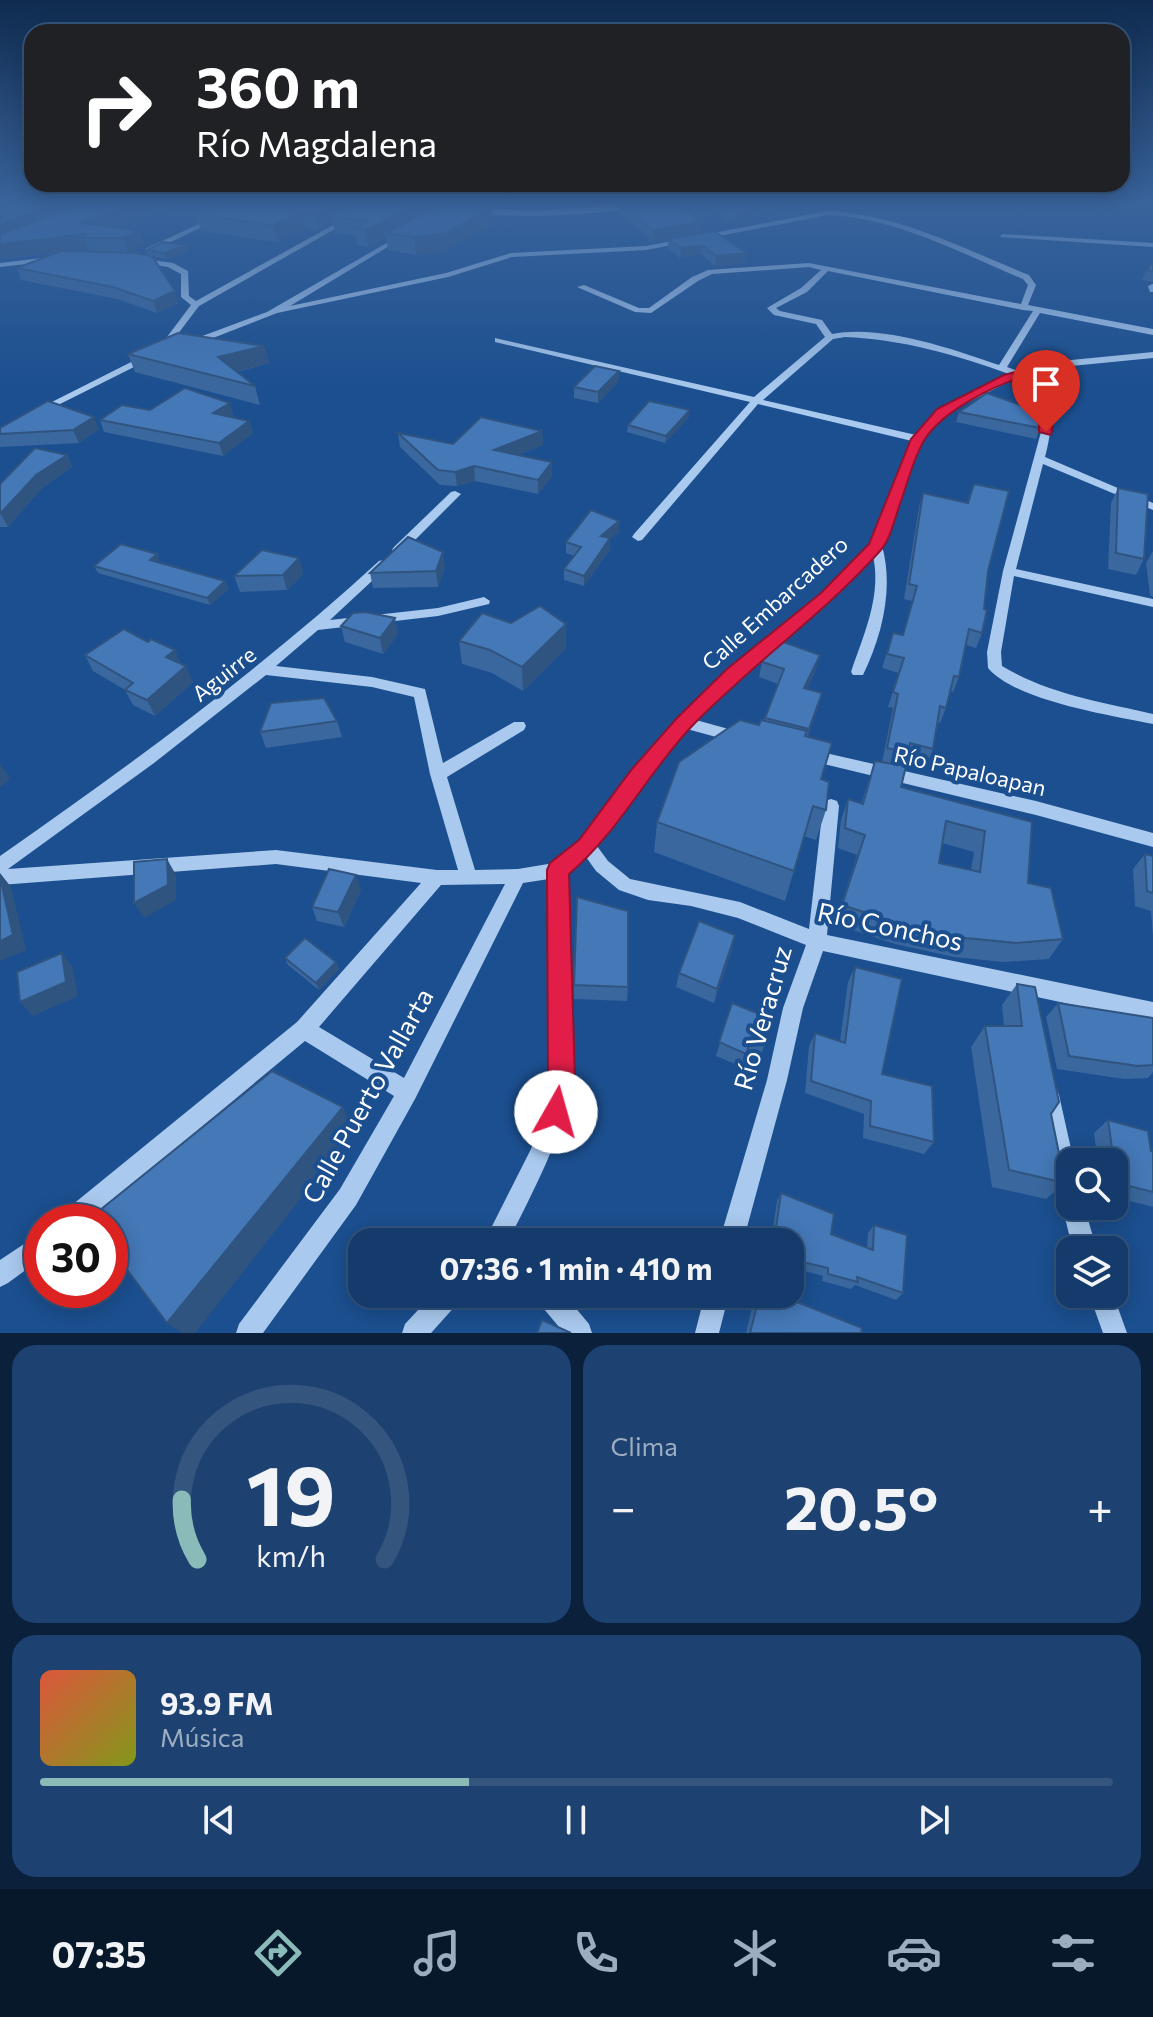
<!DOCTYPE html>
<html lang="es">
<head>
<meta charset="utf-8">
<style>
  :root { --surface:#143b6b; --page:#1d4271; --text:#f1f3f6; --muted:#9dadc1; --line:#33557e; --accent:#8bbbb9 }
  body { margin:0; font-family:Commissioner,sans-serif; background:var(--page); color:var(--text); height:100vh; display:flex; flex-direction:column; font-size:30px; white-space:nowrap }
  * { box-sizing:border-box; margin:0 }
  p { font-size:26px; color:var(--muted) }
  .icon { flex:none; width:44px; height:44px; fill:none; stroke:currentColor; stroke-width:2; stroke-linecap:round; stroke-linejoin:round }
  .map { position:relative; height:1333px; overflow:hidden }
  .drawer { display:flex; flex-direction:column; gap:12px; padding:12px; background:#0b203b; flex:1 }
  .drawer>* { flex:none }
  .guide { position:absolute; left:24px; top:24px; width:1106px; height:168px; border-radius:24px; box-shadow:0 4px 20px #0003,0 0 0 2px var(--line); background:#202124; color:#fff; overflow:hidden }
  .buttons { position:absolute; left:1056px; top:1148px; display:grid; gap:16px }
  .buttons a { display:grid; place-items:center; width:72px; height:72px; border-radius:16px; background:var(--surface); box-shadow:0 4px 20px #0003,0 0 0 2px var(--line); font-size:40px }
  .speed { position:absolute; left:24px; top:1204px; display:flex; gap:16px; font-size:40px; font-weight:700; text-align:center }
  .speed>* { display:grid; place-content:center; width:104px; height:104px; border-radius:50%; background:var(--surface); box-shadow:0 4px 20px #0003,0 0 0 2px var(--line); line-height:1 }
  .speed .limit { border:12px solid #d22; background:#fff; color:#111 }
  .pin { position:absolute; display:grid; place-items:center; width:68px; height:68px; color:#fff; margin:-82px -34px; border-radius:50% 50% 50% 0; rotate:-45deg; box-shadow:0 0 8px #0007 }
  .pin .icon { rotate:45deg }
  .me { position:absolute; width:88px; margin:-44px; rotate:7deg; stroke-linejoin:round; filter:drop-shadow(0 0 6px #0008) }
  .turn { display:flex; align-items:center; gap:28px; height:168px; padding:0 40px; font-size:36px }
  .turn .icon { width:104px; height:104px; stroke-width:2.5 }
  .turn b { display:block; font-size:56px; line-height:68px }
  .big { font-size:60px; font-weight:700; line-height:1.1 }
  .drawer .card { flex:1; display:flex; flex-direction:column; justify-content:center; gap:12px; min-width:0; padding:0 28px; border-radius:24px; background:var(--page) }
  .drawer .dial { align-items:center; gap:0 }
  .dial svg { height:208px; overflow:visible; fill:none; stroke:var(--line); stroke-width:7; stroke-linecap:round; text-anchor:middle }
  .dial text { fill:var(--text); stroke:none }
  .song { display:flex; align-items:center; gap:24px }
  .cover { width:96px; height:96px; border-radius:12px; background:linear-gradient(135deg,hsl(10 70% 55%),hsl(70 70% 35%)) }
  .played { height:8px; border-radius:4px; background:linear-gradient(90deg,var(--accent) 40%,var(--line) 40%) }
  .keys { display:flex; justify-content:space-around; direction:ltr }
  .heat { display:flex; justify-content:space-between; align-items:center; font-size:44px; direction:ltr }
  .drawer .tiles { flex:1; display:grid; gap:12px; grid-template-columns:1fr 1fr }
  .card:last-child { grid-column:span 2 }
  .trip { position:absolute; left:348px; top:1228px; width:456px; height:80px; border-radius:24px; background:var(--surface); box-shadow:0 4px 20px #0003,0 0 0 2px var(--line); font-weight:700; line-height:80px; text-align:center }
  .tab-bar { display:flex; height:128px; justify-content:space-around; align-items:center; background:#08182b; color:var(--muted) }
  .tab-bar .icon { width:56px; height:56px }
  .tab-bar .on { color:var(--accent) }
  .tab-bar b { font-size:36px; color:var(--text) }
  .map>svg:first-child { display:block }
</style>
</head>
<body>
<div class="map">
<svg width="1153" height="1333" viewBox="0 0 1153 1333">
  <rect width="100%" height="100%" fill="#1b4f8f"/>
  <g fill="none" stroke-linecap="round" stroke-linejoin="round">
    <g fill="#a9c9ee" fill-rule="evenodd">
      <path d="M242,204H250L152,251L145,249Z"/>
      <path d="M371,204H379L199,306L165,351L158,349L191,305L181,297V274L168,267L137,262V258L173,263L188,271L189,296L196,301Z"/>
      <path d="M628,204H647C620,215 497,221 471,210L474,208L538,211Z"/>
      <path d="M828,211C899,214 964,249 1029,275L1036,285L1028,305L1153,329V335L1040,313L1007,367L1018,371L1071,360L1153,352V358L1071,366L1036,373C1051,408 1055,419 1045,457L1153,503V510L1043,464L1016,569L1153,599V607L1014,576L1001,652L1002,666C1048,694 1101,702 1153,714V724C1110,715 1016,701 988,668L987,652L1003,571L1041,432L1040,405L1027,375L1020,376L945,414L923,440L882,546C894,588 882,636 863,675H853L851,672C863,636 882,596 873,556L832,600L738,677L696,720L743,733L746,737L743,741L738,743L687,729L646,778L597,846L608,861L630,879L740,902L809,929L823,806L825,801L831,799L837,801L839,806L827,935L1153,1002V1022L823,951L803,1008L787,1080L743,1242H719L767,1080L783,1008L806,945L738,918L691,906L648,900L619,890L596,871L586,857L567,873L572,1081C562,1139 534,1189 508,1242H484L531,1149L545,1112L552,1081L549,879L523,883L415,1099L356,1205L263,1333H236L239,1324L340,1189L394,1096L305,1041L87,1222H58L61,1214L297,1022L421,883L276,864L0,885V856C132,764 260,670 379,561L383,560L389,564L387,567L330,620L438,608L484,597L490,601L489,604L438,616L318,630L276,666L372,677L425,689L443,763L514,722H524L526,726L524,730L447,777L475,870L518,869L554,863L581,841L634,770L679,719L728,671L822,594L870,545L912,441L758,404L642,540L638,541L632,537L634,534L750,402L495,342V338L754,397L825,337L816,324L774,315L767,308L801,288L821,270L809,267L712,274L698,281L651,313L635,312L577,287L584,285L639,308H649L692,277L708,270L809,263L1021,304L1028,285L1023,279C960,253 897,218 828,215L646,250L512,257L448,277L277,313L195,345H189V341L267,312L404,233L406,236L290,306L446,273L511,253L646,246ZM828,271L1023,310L1033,311L999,365C952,349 882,324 832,334L822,320L780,311L776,308L807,292ZM845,337C901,339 957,355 1009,374L939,410L916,435L763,400L833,339ZM266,675L372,687L414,697L430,774L458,870H437L276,850L8,869L154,763ZM505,884L404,1078L319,1027L441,885Z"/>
      <path d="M1002,234L1153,243V247L1000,237Z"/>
      <path d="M59,256L63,258L62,260L0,267V263Z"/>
      <path d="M1152,284H1153V292H1150L1148,286Z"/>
      <path d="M149,353L152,354V358L42,413L34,411Z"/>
      <path d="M455,491L461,494L402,553H394L392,550L394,547L451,492Z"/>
      <path d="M808,749L1036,801L1153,833V847L1036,815L803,759L800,755L803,751Z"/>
      <path d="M1049,1085L1056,1088L1059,1095L1074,1162H1070V1206H1084L1097,1250H1073L1062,1206L1063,1202L1059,1194L1039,1095L1042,1088Z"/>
      <path d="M42,1232V1258L8,1283L0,1287V1260Z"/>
      <path d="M433,1294H461L458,1303L431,1333H402L405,1324Z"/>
      <path d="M536,1294H564L589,1324L592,1333H564L539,1303Z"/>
      <path d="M705,1294H729L719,1333H695Z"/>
      <path d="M1089,1294H1113L1127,1333H1103Z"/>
    </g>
  </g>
  <g fill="#3a679d" fill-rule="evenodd">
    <path d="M0,204H174L113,227L140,231L145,245L129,253L148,255L147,250L186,245L188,251L166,259L152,256L178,303L157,313L117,299L21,280L17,268L57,253L0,259ZM88,249L89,252H69Z"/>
    <path d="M218,204L493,224L447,250L416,255L388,250L386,237L368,247L357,245L356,236L335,233L333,222L318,230L307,228L277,242L201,231L196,214Z"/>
    <path d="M546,204H586L584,206Z"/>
    <path d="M619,204H677L700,231L653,242L619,211Z"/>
    <path d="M709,204H809L776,207L728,225Z"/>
    <path d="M714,231L745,263L715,266L701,254L680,258L668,249V239Z"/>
    <path d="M1153,262V282L1142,280L1147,270Z"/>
    <path d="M264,346L269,363L237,372L255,386L260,405L135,372L128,354Z"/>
    <path d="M619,371L618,382L598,403L574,398V387Z"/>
    <path d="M230,403L233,416L231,417L249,421L253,433L223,456L104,432L100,420L150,410Z"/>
    <path d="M959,412L1040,428L1036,439L956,422Z"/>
    <path d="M689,417L665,443L627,432L628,425Z"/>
    <path d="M0,428L99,429L79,443L0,447Z"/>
    <path d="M542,431L543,445L518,455L552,462V476L538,494L475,481L457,486L440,485L400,447L398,433L453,444Z"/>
    <path d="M67,455L72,467L42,488L8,527H0V484Z"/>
    <path d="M974,484L988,571L982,633L976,648L966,645L959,677L953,692L950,691L946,708L940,723L937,722L933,749L927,764L906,758L903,765L901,787L1032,822L1028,883L1063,939L1049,959L1003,962L954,957L895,944L835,924L857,855L838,848L841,820L848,799L861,804L875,761L882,762L893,708L888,707L899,673L882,668L893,633L903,635L912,601L904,599L919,507L923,493L967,503ZM942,843L974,852L971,870L939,863Z"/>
    <path d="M1118,488L1144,559L1136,575L1108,569L1111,503Z"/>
    <path d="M619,521V532L610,539V549L584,586L564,580V569L574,556L566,553V542Z"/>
    <path d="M1153,551V597L1150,595L1146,563Z"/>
    <path d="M299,558L303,574L287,590L240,592L234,576Z"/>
    <path d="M160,562L225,581L228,589L210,605L98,573L94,566Z"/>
    <path d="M445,567L438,587L373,588L370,573Z"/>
    <path d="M395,618L398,634L383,654L345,642L341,626Z"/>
    <path d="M511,623L566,624V648L523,691L492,673L462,664L459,641Z"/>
    <path d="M85,655L181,663L193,682L155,716L133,705L125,690L93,671Z"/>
    <path d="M762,662L816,670L807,689L822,693L808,737L821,779L826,810L816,840L804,836L785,901L654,852L657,822L764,720L778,684L759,677Z"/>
    <path d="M337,721L342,737L266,748L260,732Z"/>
    <path d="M1145,854L1153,856V937L1151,911L1135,906L1133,869Z"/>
    <path d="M361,890L344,927L317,921L312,907Z"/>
    <path d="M732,950L714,1003L676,987L679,973Z"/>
    <path d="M285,958L336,962L339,969L319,990L288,965Z"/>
    <path d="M855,967L882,1074L934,1142L924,1154L863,1138L864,1114L805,1093L809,1046L815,1033L840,1041L848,982Z"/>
    <path d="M1017,984L1051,1114L1065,1183L1046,1199L992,1187L971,1047L985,1026H1004L1002,1005Z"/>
    <path d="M574,985L628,987L627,1001L574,999Z"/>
    <path d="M732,1003L766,1041L761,1054L748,1049L742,1067L716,1056Z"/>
    <path d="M1058,1003L1153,1065V1072L1148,1078L1124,1079L1057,1069L1046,1017Z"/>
    <path d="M1108,1120L1153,1151V1207L1114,1197V1162H1098L1094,1133Z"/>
    <path d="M781,1193L831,1234L867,1248L868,1233L874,1225L903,1293L896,1300L855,1285L851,1289L822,1281L823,1276L790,1267V1242H771L777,1201Z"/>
    <path d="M757,1294H777L861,1333H746L754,1299Z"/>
  </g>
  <g fill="#305480">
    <path d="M55,204H97L0,241V224Z"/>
    <path d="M133,204H174L84,238L88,249L0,259V244L81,223Z"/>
    <path d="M333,204H365L332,216L333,222L318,230L315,214Z"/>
    <path d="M415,204H447L386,233V237L368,247L366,230Z"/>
    <path d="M768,204H809L776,207L728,225L729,219Z"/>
    <path d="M492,207L493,224L447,250L416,255L414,237Z"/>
    <path d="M303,212L307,228L277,242L273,225Z"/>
    <path d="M701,221L700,231L653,242V231Z"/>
    <path d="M140,231L145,245L128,253L123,238Z"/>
    <path d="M186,245L188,251L166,259L164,253Z"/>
    <path d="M702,245L701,254L680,258L681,248Z"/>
    <path d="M746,253L745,263L715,266L716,256Z"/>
    <path d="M175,291L178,303L157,313L153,301Z"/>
    <path d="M264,346L269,363L223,375L218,357Z"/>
    <path d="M619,371L618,382L598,403V392Z"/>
    <path d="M230,403L233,416L217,425L213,413Z"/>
    <path d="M690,410L689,417L665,443L666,436Z"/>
    <path d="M94,417L99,429L79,443L73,430Z"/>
    <path d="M249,421L253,433L223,456L219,443Z"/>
    <path d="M542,431L543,445L495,464L494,450Z"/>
    <path d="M67,455L72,467L42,488L8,527L1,514L36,475Z"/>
    <path d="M552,462V476L538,494V480Z"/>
    <path d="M474,466L475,481L457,486L455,472Z"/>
    <path d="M619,521V532L610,539V549L584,586V576L601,536Z"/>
    <path d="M443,552L445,567L438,587L436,571Z"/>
    <path d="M157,554L160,562L150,560Z"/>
    <path d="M299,558L303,574L287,590L283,575Z"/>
    <path d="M225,581L228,589L210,605L207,598Z"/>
    <path d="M395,618L398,634L383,654L380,638Z"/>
    <path d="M566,624V648L523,691L522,667Z"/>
    <path d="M175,650L182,666L166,657Z"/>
    <path d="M820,655L816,670L800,704L804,688Z"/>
    <path d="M186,666L193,682L155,716L147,700Z"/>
    <path d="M822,693L818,709L805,744L809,729Z"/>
    <path d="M0,764L10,779L0,787Z"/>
    <path d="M167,859L176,875V900L144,918L134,903Z"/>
    <path d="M0,873L11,887L26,950L0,961Z"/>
    <path d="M356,875L361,890L344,927L338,912Z"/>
    <path d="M735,935L732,950L714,1003L717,989Z"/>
    <path d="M62,953L73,968L78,996L33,1016L20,1002Z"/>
    <path d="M336,962L339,969L319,990L316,983Z"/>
    <path d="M343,1107L354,1131L195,1333H182L167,1323Z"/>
  </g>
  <g fill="#4478b7" stroke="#305480" stroke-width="2" fill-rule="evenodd">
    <path d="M1,204H55L0,224V206L3,204Z"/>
    <path d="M81,204H133L81,223L140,231L123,238H84L86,234L0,244V235L1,234Z"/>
    <path d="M218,204H333L315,214L303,212L273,225L196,214Z"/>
    <path d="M354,204H415L366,230L355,228L368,221L332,216Z"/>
    <path d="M441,204H477L492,207L446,233L414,237L386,233Z"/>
    <path d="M622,204H677L701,221L653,231Z"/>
    <path d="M715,204H768L729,219Z"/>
    <path d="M714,231L746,253L716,256L702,245L681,248L668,239Z"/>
    <path d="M163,242L186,245L164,253L147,250Z"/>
    <path d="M61,251L136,253L152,256L175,291L153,301L113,287L17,268Z"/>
    <path d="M1153,262V272L1147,270Z"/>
    <path d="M178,333L264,346L218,357L255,386L128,354Z"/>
    <path d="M595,366L619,371L598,392L574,387Z"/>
    <path d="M185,388L230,403L213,413L249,421L219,443L100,420L122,405L150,410Z"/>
    <path d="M987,393L1042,413L1040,428L959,412Z"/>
    <path d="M48,401L94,417L73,430L0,434V428Z"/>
    <path d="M649,401L690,410L666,436L628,425Z"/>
    <path d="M481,417L542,431L494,450L552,462L538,480L474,466L455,472L438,470L398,433L453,444Z"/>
    <path d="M35,448L67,455L36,475L0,514V484Z"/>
    <path d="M974,484L1009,491L988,571L984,609L987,610L982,633L969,629L959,677L954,676L946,708L940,706L933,749L910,743L908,753L887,748L898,694L893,692L904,658L887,654L893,633L903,635L917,586L909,584L923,493L968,503Z"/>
    <path d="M1118,488L1148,494L1144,559L1116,553Z"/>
    <path d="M591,510L619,521L601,536L610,538L584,576L564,569L581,547L566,542Z"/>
    <path d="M408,537L443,552L436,571L370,573Z"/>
    <path d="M121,544L157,554L150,560L225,581L207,598L94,566Z"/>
    <path d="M262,550L299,558L283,575L234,576Z"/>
    <path d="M540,606L566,624L522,667L490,650L459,641L482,613L511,623Z"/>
    <path d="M365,612L395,618L380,638L341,626L353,613Z"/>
    <path d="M124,629L148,642L151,639L175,650L166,657L186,666L147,700L125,690L133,683L85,655Z"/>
    <path d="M775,639L820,655L804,688L822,693L809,729L765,718L784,669L762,662Z"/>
    <path d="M324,698L337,721L260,732L271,703Z"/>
    <path d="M740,720L759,725L761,720L807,731L805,736L832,743L821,779L829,782L826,810L813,806L794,871L657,822L679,762Z"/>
    <path d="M875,761L906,766L901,787L1032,822L1028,883L1051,888L1063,939L1016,943L966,938L904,925L842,905L865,835L845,828L848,799L863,804ZM946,821L985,831L980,872L939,863Z"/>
    <path d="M1145,854L1153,856V893L1147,891Z"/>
    <path d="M167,859L168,885L134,903V862Z"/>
    <path d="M329,869L356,875L338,912L312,907Z"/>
    <path d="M0,877L13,935L0,941Z"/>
    <path d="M577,897L628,911V987L574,985Z"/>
    <path d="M699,921L735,935L717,989L679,973Z"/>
    <path d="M305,938L336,962L316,983L285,958Z"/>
    <path d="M62,953L66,982L20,1002L17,972Z"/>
    <path d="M855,967L902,979L882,1074L932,1086L934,1142L870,1126L871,1101L811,1081L815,1033L845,1043Z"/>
    <path d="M1017,984L1035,987L1059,1102L1051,1114L1065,1183L1009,1170L985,1026H1022Z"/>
    <path d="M732,1003L772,1019L766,1041L752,1036L746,1054L719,1042Z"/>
    <path d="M1058,1003L1153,1018V1065L1138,1066L1069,1056Z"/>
    <path d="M272,1071L343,1107L167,1323L110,1247V1222H91L89,1219Z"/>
    <path d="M1108,1120L1148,1131L1151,1151H1153V1192L1117,1183Z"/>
    <path d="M781,1193L834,1214L831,1234L873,1250L874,1225L907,1235L903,1293L857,1277L858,1282L828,1274V1268L790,1259V1242H774Z"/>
    <path d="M760,1294H777L862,1328L861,1333H750Z"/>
    <path d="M542,1320L571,1333H537Z"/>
  </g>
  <linearGradient id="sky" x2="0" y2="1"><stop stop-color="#0f2b4f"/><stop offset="0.52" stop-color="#39639b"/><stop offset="1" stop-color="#39639b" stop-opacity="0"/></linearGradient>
  <rect width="1153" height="391" fill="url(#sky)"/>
  <path fill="#e11d48" stroke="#92132f" stroke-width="2" d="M1030,368C1048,378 1056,417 1051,435L1039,432V405L1026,376C994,385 943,411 925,439C914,456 908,482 901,501C895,517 891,539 880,551C823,615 752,664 693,725C648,772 619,832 569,874L575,1081L566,1122L556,1126L547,1122L543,1112L548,1081L547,870L550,863L579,840L632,769L677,718L727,669L821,593L869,544L911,439L937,409L1004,375Z"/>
  <g text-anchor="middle" stroke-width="8" stroke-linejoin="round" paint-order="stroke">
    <g font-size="22" fill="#fff" stroke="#1b4f8f">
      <text transform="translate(775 603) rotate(-42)" y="8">Calle Embarcadero</text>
      <text transform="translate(224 674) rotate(-38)" y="8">Aguirre</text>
      <text transform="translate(970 771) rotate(13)" y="8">Río Papaloapan</text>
    </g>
    <g font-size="26" fill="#fff" stroke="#1b4f8f">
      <text transform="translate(890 927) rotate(12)" y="9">Río Conchos</text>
      <text transform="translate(763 1018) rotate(-74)" y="9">Río Veracruz</text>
      <text transform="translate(368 1096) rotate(-61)" y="9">Calle Puerto Vallarta</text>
    </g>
  </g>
</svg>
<div class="buttons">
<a><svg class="icon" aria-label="search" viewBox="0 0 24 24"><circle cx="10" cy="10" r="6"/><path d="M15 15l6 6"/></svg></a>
<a><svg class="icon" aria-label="layers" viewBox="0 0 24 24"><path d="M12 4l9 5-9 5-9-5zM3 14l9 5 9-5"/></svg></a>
</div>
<div class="speed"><div class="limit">30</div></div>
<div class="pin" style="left:1046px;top:432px;background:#d93025"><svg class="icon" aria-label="arrive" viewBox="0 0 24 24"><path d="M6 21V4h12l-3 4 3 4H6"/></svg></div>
<svg class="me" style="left:556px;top:1112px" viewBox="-20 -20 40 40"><circle r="19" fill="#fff"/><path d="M0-13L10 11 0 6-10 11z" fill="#e11d48"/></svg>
<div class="trip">07:36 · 1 min · 410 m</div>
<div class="guide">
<div class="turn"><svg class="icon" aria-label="right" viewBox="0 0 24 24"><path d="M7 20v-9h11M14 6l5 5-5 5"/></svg><div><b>360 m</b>Río Magdalena</div></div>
</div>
</div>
<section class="drawer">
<div class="tiles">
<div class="card dial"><svg viewBox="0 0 100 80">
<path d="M14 69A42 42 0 1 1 86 69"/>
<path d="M14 69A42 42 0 0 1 8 46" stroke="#8bbbb9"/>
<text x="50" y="56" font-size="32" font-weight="700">19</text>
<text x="50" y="72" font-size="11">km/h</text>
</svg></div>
<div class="card"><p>Clima</p>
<div class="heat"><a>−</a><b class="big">20.5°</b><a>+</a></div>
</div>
<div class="card">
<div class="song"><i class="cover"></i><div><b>93.9 FM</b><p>Música</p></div></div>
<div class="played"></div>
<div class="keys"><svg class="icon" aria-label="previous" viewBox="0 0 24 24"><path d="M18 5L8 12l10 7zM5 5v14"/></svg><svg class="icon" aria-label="pause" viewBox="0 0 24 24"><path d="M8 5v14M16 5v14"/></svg><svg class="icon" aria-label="next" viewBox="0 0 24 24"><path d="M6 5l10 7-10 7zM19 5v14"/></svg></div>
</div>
</div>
</section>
<nav class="tab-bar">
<b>07:35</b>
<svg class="icon on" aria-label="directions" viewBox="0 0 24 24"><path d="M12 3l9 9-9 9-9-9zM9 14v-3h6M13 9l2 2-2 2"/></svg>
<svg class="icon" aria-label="music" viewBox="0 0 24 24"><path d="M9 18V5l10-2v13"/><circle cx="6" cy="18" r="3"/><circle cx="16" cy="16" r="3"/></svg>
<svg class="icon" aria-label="phone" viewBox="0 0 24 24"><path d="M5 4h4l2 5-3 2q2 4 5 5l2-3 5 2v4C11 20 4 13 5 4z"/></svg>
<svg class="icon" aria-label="climate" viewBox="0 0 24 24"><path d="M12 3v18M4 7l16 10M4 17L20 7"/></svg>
<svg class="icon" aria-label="car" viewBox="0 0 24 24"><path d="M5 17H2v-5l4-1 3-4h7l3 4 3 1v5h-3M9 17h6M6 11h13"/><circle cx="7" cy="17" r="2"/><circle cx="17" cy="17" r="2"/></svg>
<svg class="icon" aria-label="filters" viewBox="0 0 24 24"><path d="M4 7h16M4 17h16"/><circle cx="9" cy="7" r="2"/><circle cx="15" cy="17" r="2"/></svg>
</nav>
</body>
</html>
